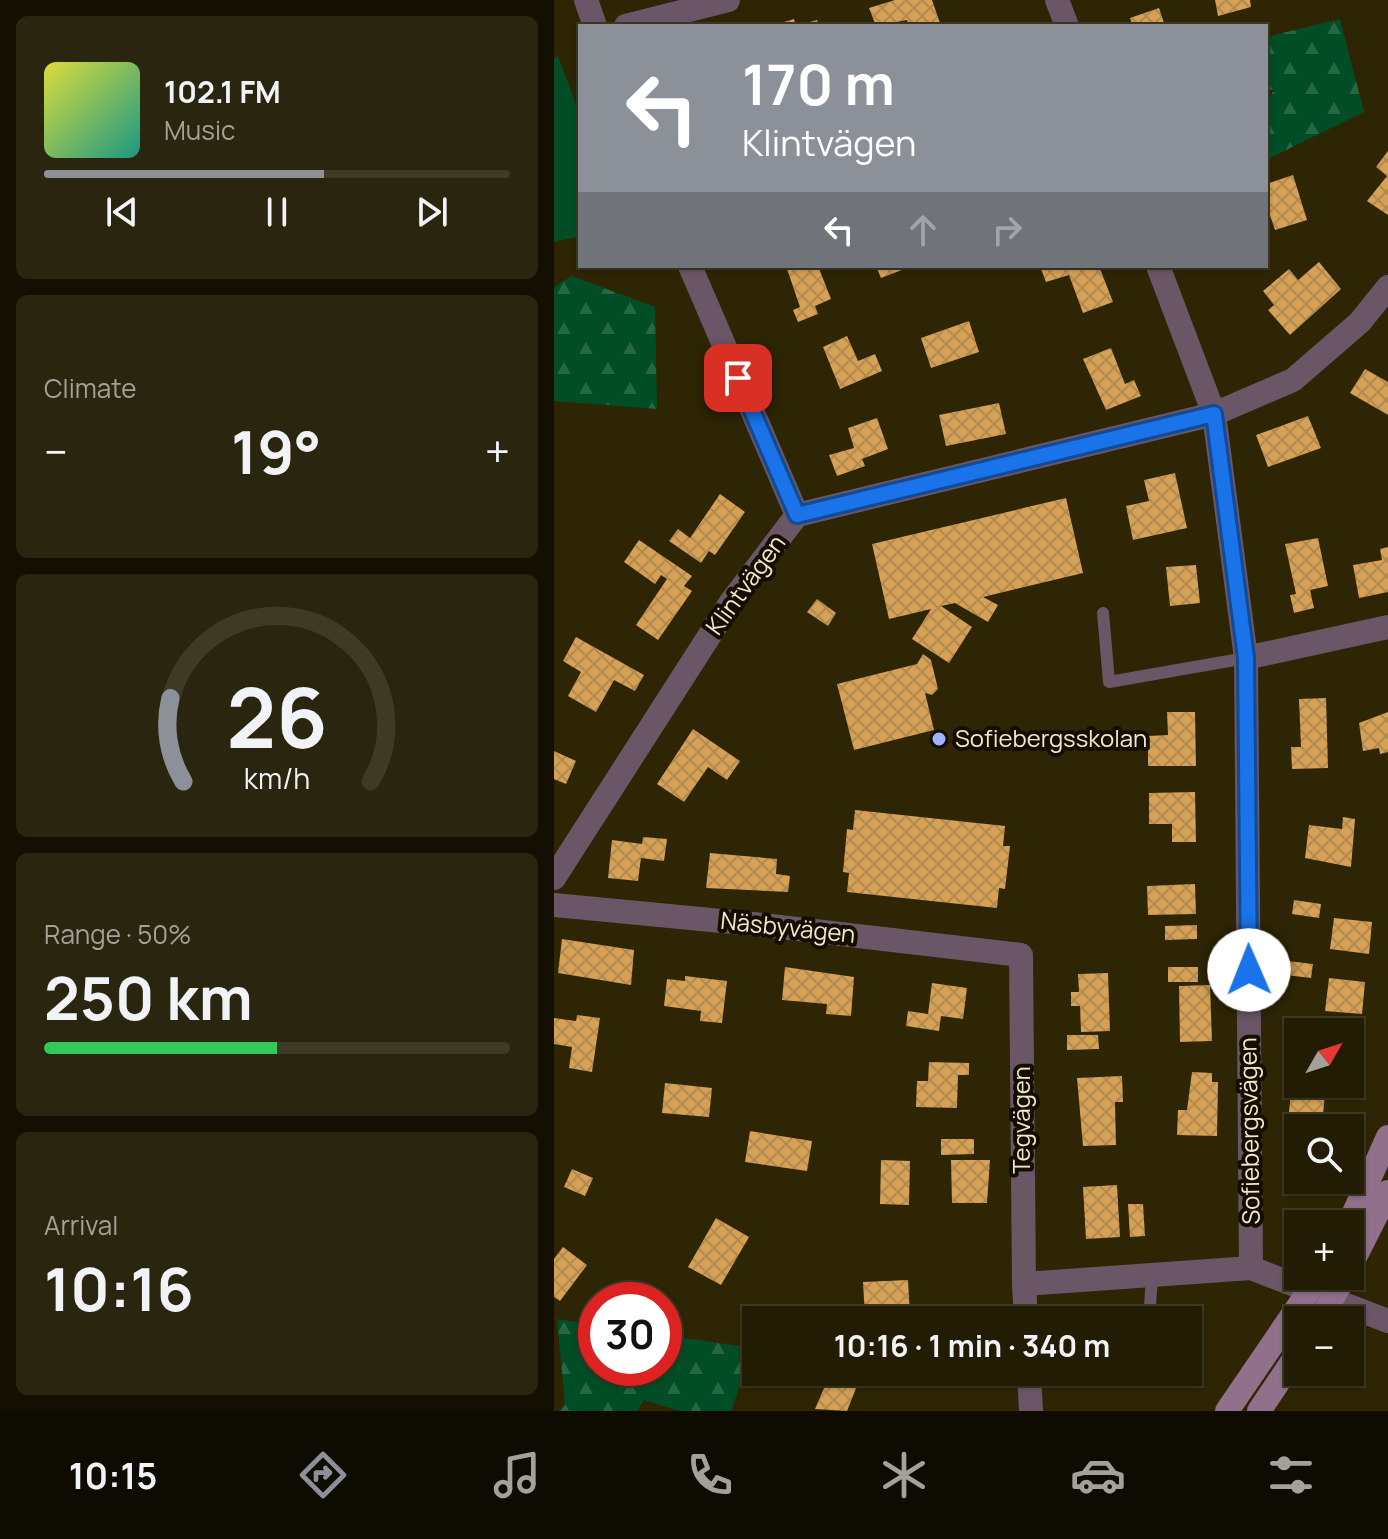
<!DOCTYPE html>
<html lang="en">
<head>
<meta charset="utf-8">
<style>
  :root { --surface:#221c04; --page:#2a250e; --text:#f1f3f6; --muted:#a2a19a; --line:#3f3a26; --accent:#8c9099 }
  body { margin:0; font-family:Manrope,sans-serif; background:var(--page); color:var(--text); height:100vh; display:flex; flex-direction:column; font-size:30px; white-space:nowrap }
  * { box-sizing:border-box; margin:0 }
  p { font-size:26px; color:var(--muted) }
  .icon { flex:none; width:44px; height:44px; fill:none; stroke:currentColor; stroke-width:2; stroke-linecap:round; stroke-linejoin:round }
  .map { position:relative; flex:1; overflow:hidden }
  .drawer { display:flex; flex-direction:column; gap:16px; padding:16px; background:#130f02; width:554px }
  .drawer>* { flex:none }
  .banner { position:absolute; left:24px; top:24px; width:690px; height:244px; border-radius:0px; box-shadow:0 2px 6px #0004,0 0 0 2px var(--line); background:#8c9099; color:#fff; overflow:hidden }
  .needle { width:52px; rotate:51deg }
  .buttons { position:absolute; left:730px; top:1018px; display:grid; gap:16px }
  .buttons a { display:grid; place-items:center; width:80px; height:80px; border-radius:0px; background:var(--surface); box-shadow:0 2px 6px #0004,0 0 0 2px var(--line); font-size:40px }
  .speed { position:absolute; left:24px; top:1282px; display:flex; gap:16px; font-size:40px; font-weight:700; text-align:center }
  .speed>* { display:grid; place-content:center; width:104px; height:104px; border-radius:50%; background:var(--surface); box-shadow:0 2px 6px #0004,0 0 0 2px var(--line); line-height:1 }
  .speed .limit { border:12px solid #d22; background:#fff; color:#111 }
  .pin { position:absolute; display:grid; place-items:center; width:68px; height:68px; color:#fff; margin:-34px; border-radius:16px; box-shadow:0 4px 12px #0006 }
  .me { position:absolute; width:88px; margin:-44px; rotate:359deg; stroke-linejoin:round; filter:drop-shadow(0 0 6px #0008) }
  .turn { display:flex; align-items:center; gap:28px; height:168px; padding:0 32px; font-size:36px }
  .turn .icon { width:104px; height:104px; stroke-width:2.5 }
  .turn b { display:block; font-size:56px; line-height:68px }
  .lanes { display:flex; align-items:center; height:76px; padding:0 32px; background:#0003; justify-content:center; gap:40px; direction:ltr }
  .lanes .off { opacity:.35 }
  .big { font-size:60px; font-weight:700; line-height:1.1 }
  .drawer .widget { flex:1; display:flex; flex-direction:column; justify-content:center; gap:12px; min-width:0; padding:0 28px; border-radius:12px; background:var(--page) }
  .drawer .dial { align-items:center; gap:0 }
  .dial svg { height:208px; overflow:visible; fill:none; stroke:var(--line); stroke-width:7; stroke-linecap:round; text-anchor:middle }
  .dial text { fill:var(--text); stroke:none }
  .song { display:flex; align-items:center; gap:24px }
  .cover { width:96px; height:96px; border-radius:12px; background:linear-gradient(135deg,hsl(60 70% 55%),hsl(170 70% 35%)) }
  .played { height:8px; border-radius:4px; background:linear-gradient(90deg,var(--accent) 60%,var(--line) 60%) }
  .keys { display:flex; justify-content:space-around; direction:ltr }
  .heat { display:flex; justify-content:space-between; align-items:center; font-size:44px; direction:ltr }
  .charge { height:12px; border-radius:6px; background:linear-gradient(90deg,#34c759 50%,var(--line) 0) }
  .trip { position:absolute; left:188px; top:1306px; width:460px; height:80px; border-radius:0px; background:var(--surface); box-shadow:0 2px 6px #0004,0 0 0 2px var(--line); font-weight:700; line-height:80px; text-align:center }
  .tabs { display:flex; height:128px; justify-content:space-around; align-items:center; background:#0e0b02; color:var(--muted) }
  .tabs .icon { width:56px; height:56px }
  .tabs .current { color:var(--accent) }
  .tabs b { font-size:36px; color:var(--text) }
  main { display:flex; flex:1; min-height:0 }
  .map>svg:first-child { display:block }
</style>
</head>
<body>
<main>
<section class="drawer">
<div class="widget">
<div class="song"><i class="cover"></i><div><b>102.1 FM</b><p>Music</p></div></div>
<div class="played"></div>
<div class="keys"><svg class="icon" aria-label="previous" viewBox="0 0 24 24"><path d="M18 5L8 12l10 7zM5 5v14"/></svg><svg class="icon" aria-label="pause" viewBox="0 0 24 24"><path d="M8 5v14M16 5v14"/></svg><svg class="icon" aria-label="next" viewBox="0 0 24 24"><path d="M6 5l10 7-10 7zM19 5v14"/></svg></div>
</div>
<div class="widget"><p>Climate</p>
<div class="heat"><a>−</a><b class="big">19°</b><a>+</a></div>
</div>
<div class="widget dial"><svg viewBox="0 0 100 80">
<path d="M14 69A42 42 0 1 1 86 69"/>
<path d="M14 69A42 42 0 0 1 9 37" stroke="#8c9099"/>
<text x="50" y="56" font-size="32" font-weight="700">26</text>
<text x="50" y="72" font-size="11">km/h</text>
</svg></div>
<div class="widget"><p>Range · 50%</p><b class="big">250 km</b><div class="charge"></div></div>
<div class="widget"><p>Arrival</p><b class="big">10:16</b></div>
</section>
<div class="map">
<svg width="834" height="1411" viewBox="0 0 834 1411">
  <defs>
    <pattern id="forest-firs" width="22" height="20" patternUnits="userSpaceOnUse" patternTransform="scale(2)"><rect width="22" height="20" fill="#004d26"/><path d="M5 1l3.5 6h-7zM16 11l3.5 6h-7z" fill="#266744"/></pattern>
    <pattern id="building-cross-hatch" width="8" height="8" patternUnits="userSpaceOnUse" patternTransform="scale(2)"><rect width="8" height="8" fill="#d6a055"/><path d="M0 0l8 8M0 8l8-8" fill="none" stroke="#b28a4f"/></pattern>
  </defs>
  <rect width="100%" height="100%" fill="#2e2505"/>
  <path fill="#004d26" d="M4,56L26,115V236L0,242V58Z"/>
  <g fill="url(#forest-firs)">
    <path d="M786,19L810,112L712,160V102L720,90H712V37Z"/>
    <path d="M18,276L101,307L103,409L0,401V287Z"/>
    <path d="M3,1319L42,1325V1368H110V1335L199,1348L177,1411H126L90,1400L83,1411H6L11,1405Z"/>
  </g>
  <g fill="url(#building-cross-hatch)">
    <path d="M341,0H378L387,26H355L353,20L322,26L315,8Z"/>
    <path d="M661,0H696L697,7L664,16Z"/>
    <path d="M605,8L611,26H579L576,18Z"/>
    <path d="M240,19L242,26H220V25Z"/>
    <path d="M263,20L265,26H245V25Z"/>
    <path d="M834,151V215L813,201L833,176L822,167Z"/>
    <path d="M739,175L753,220L721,230L712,204V184Z"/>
    <path d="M765,262L787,289L736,335L714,310L720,305L709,291L735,269L744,280Z"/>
    <path d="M232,266H264L277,299L261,306L264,314L244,322L239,310L246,307Z"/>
    <path d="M322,266H358L327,278Z"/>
    <path d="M486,266H545L559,302L529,313L515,275L492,282Z"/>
    <path d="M415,321L425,352L377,368L367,338Z"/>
    <path d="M293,336L304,361L321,354L328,371L286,389L269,347Z"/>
    <path d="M557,348L571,384L580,380L587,396L552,410L529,359Z"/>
    <path d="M811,369L834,382V415L796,393Z"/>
    <path d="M445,403L452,434L392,446L385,415Z"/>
    <path d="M754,416L767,448L714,467L702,435Z"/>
    <path d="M323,418L334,449L308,459L311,466L283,476L275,455L300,448L294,428Z"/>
    <path d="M621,473L633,528L579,540L572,506L595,501L590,480Z"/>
    <path d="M166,494L191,512L161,555L155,551L147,563L115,541L124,529L136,538Z"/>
    <path d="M512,498L529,573L429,597L444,605L434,622L401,603L387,606L418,627L395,663L358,639L377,609L335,619L318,544Z"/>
    <path d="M764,538L774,586L756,590L760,608L740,613L736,595L742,594L731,544Z"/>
    <path d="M85,540L138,576L130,586L138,591L104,640L82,625L113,579L107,575L101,584L70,562Z"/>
    <path d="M834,547V592L805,598L799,565L828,560L826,549Z"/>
    <path d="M642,565L646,603L616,606L612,567Z"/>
    <path d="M263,599L282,613L274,626L253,612Z"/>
    <path d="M22,637L90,675L81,691L60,680L42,712L14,696L27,672L9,661Z"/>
    <path d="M369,654L377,660L384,689L378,695L371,693L380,730L300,750L283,684L363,664Z"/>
    <path d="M772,698L774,768L738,769L737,747H747L745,699Z"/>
    <path d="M613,712H641L642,766H594V736L614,735Z"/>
    <path d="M834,712V752L826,754L825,748L809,751L805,723Z"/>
    <path d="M139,729L186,761L173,780L154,767L130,802L103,784Z"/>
    <path d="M0,751L22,761L12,784L0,779Z"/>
    <path d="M641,792L642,842H618V824H595V793Z"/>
    <path d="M301,810L451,826L449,846H456L451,889L445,888L443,908L293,892L295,873L289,872L293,829L299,830Z"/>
    <path d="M789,817L801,819L797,867L751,858L755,825L788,829Z"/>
    <path d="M89,837L113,839L110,861L87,858L84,881L54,878L58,840L88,844Z"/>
    <path d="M156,853L223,859L222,874L236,876L234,892L152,888Z"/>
    <path d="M641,884L642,914L594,915L593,886Z"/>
    <path d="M740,900L767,904L765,918L738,914Z"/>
    <path d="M780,918L818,922L815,954L776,949Z"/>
    <path d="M643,925V939L611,940V926Z"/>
    <path d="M8,939L80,950L77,985L4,973Z"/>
    <path d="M734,961L759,964L757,978L732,975Z"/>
    <path d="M231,967L300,977L297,1016L272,1014L273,1004L228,1000Z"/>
    <rect x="614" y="967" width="30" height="15"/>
    <path d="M554,973L556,1031L527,1032L526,1006H517V992H525L524,974Z"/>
    <path d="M131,976L173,981L168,1023L146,1021L147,1011L110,1006L113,979L131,981Z"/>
    <path d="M775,978L811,982L808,1014L771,1011Z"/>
    <path d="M378,983L413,988L409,1019L387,1016L385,1031L352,1026L354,1011L374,1014Z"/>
    <path d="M656,985L658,1041L626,1042L625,986Z"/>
    <path d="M23,1015L46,1018L38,1072L15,1068L18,1047L0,1044V1018L22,1021Z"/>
    <path d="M513,1035H544L545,1049L513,1050Z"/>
    <path d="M375,1062L415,1063V1075H404L403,1108L362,1107L363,1081H374Z"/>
    <path d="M740,1064H744V1084H772L768,1125L744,1128V1136L736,1135L738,1121H734Z"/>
    <path d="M638,1072L658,1073V1082H664L663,1136L623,1135L624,1110H633Z"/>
    <path d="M568,1076L569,1102H561L562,1145L529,1146L523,1078Z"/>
    <path d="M111,1083L158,1088L155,1117L108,1113Z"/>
    <path d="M196,1131L258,1141L253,1171L191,1162Z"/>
    <path d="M387,1139H420V1154L387,1155Z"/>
    <path d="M327,1160L356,1161L355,1205L326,1204Z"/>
    <path d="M397,1160H436L433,1203H398Z"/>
    <path d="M18,1169L39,1178L31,1196L10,1187Z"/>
    <path d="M563,1185L566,1237L532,1239L529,1187Z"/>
    <path d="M574,1204H589L591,1236L576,1237Z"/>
    <path d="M162,1218L195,1237L167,1285L134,1267Z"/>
    <path d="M9,1247L33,1265L6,1301L0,1297V1259Z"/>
    <path d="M354,1280L356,1315L311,1318L309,1282Z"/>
    <path d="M425,1306V1320H401L400,1307Z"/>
    <path d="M277,1372L307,1376L293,1411L261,1409Z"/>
  </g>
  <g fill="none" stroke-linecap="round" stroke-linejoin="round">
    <g stroke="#6a5666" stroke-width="12">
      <path d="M549,613L555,682L692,658"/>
      <path d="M595,1320L598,1277"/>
    </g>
    <g stroke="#6a5666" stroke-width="24">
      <path d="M32,0L41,26"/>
      <path d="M503,0L513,26"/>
      <path d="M72,26L174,0"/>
      <path d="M136,266L243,515"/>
      <path d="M604,266L660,414L692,658L697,1268"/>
      <path d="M692,658L834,627"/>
      <path d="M0,878L177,602L243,515L660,414L739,380L806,322L834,287"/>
      <path d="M0,905L209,925L467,955L470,1284"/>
      <path d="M472,1320L470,1284L697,1268L834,1321"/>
      <path d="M475,1372L477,1411"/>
    </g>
    <g stroke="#90708a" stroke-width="24">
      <path d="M795,1224L834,1137"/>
      <path d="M796,1267L834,1192"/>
      <path d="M766,1320L791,1276"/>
      <path d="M673,1411L765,1276"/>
      <path d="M705,1411L744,1353"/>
    </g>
  </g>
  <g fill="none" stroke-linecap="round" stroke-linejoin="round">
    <defs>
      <path id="route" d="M184,378L243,515L660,414L692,658L695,970"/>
    </defs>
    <use href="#route" stroke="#114b97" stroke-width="20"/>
    <use href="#route" stroke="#1a73e8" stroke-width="14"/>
  </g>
  <circle fill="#a1b3fd" stroke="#150e00" stroke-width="3" cx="385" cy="739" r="8"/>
  <g text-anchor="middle" stroke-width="8" stroke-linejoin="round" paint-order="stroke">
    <g font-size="24" fill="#f1e9cb" stroke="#150e00">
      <text transform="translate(192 585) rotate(-54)" y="8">Klintvägen</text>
      <text transform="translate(234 928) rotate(6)" y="8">Näsbyvägen</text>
      <text transform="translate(468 1120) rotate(-90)" y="8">Tegvägen</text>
      <text transform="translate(696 1131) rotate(-91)" y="8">Sofiebergsvägen</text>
    </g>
    <g font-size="24" fill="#f1e9cb" stroke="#150e00" text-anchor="start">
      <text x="401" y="747">Sofiebergsskolan</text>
    </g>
  </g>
</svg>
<div class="buttons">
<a><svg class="needle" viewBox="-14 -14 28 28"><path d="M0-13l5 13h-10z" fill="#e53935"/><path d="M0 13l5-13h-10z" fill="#a2a19a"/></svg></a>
<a><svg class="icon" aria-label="search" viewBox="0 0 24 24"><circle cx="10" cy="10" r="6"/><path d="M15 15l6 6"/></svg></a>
<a>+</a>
<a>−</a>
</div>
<div class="speed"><div class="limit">30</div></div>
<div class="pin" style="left:184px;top:378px;background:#d93025"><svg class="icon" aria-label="arrive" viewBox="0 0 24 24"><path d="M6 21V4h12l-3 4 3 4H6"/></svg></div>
<svg class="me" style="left:695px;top:970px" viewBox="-20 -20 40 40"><circle r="19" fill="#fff"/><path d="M0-13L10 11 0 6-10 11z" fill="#1a73e8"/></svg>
<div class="trip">10:16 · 1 min · 340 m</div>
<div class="banner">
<div class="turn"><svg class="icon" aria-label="left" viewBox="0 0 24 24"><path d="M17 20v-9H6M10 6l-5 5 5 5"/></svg><div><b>170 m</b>Klintvägen</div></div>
<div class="lanes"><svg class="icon" aria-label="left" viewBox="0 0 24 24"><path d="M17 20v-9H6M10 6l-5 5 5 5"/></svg><svg class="icon off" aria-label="ahead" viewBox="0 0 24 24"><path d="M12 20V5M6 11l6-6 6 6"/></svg><svg class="icon off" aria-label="right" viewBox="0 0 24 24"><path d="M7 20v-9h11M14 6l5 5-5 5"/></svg></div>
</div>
</div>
</main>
<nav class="tabs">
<b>10:15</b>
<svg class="icon current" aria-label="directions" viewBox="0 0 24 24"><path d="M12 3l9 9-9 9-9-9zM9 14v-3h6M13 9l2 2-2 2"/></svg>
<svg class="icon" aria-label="music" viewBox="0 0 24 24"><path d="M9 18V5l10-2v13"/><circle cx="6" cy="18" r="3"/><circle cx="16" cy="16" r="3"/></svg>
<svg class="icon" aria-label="phone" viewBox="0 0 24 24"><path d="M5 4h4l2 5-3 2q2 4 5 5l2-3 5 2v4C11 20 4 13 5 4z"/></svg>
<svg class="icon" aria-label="climate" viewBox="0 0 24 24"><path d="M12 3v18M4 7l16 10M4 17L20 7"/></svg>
<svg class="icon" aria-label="car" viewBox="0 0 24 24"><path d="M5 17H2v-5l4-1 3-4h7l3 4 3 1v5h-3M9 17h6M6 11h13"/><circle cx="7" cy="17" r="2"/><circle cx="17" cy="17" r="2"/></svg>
<svg class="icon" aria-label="filters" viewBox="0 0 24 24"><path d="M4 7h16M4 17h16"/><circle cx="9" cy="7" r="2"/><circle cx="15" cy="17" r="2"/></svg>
</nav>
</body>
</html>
